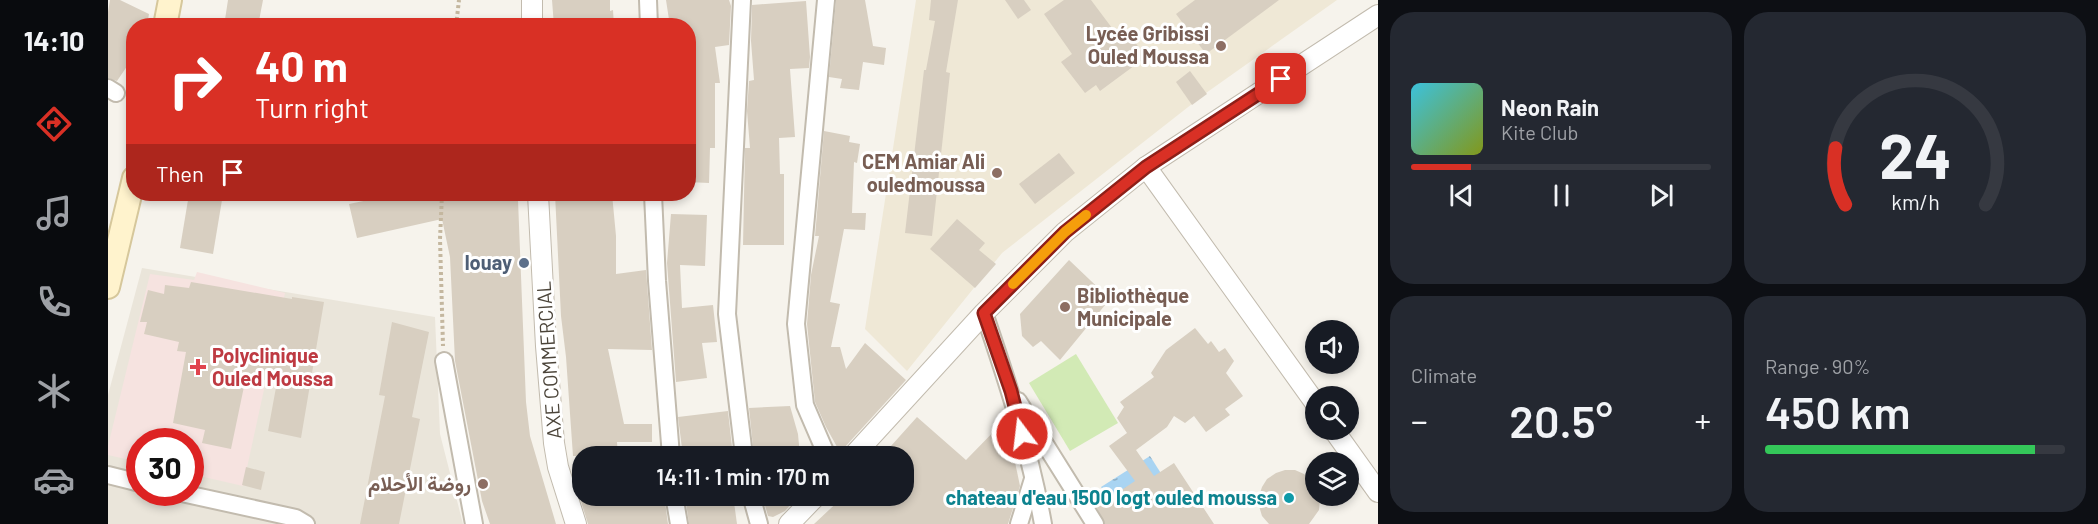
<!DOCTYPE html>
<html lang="en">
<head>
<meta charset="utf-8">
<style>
  :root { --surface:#171b24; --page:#242831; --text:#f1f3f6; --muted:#9ea1a6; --line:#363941; --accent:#d93025 }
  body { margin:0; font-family:Barlow,Vazirmatn,sans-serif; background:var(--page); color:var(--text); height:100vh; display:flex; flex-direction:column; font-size:22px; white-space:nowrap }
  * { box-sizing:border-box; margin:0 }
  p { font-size:20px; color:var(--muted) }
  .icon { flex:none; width:33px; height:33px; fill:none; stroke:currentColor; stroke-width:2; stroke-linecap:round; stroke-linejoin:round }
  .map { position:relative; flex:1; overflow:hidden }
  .panel { display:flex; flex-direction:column; gap:12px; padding:12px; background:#0d0f14; width:720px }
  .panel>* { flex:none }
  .top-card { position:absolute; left:18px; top:18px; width:570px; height:183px; border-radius:24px; box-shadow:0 3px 9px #0003; background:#d93025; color:#fff; overflow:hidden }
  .fabs { position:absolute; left:1197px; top:320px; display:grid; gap:12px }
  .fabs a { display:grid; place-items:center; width:54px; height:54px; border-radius:50%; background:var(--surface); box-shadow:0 3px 9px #0003; font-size:30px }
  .speed { position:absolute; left:18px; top:428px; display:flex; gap:12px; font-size:30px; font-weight:700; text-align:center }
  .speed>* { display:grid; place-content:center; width:78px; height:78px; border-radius:50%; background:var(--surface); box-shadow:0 3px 9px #0003; line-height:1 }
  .speed .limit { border:9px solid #d22; background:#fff; color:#111 }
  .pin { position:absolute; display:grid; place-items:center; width:51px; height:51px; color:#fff; margin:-26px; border-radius:12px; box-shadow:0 3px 9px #0006 }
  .me { position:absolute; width:66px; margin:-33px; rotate:345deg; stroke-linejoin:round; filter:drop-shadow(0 0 4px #0008) }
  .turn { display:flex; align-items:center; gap:21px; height:126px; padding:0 30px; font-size:27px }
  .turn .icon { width:78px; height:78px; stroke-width:2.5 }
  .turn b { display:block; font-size:42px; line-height:51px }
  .then { display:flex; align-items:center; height:57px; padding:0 30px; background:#0003; gap:12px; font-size:22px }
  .big { font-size:45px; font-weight:600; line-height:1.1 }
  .panel .widget { flex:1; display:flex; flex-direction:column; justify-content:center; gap:9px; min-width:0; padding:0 21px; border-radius:24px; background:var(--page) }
  .panel .dial { align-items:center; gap:0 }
  .dial svg { height:156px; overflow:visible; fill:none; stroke:var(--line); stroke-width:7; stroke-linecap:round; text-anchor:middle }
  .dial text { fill:var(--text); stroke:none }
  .song { display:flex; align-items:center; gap:18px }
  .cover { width:72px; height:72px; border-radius:9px; background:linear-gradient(135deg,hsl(190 70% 55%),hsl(70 70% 35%)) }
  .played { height:6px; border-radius:3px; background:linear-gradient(90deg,var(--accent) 20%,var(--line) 20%) }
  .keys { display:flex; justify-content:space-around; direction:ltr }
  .heat { display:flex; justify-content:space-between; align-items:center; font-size:33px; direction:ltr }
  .charge { height:9px; border-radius:4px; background:linear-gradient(90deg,#34c759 90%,var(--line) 0) }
  .panel .tiles { flex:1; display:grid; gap:12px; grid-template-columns:repeat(2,1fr) }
  .trip { position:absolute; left:464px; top:446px; width:342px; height:60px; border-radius:24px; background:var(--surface); box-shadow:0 3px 9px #0003; font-weight:600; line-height:60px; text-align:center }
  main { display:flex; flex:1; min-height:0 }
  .menu { display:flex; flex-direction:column; width:108px; justify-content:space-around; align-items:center; background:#090b0e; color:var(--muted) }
  .menu .icon { width:42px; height:42px }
  .menu .active { color:var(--accent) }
  .menu b { font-size:27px; color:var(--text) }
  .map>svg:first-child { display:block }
</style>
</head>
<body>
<main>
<nav class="menu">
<b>14:10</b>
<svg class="icon active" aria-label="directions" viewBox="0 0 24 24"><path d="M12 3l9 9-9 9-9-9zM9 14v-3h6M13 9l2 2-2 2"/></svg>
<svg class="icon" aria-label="music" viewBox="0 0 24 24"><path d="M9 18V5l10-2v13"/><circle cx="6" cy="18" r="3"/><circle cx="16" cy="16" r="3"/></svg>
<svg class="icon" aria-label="phone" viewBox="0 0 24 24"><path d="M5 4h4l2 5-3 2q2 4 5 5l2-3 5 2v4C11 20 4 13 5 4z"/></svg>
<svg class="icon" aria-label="climate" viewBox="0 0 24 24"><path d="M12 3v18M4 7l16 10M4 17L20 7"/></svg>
<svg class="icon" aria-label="car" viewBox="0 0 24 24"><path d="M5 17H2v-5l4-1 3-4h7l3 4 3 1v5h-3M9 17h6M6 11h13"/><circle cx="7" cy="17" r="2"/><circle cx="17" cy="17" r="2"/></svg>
</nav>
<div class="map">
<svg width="1270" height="524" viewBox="0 0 1270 524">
  <defs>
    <pattern id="water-ripples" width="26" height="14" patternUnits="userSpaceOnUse" patternTransform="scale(1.5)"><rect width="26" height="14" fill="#a9d4f2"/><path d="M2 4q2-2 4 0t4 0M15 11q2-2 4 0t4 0" fill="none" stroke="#8caec5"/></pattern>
  </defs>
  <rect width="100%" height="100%" fill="#f6f3ec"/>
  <path fill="#eae5da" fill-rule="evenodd" d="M34,268L327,317L332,434L355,524H0V395ZM32,441H82V492H32Z"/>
  <path fill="#efe8d6" d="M808,0H1229L1098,93L894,253L799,371L757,329Z"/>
  <path fill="#f6e3e0" d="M89,272L177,293L135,486L83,474L82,441H32L31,462L0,455V446L42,274L86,280Z"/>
  <path fill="#d2eab5" d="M968,354L1010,423L962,451L921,383Z"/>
  <path fill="url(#water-ripples)" d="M1042,456L1085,524H1016L993,487Z"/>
  <g fill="#d8cfc1">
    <path d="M2,0H12L41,14L39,26H26V56L9,81L0,78V12Z"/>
    <path d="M120,0H155L150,26H116Z"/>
    <path d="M444,0H502V11L505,10L506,26H446Z"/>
    <path d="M558,0H621L623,6L621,45L607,47L612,83H607V148H602L601,183L580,182V26H562Z"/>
    <path d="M728,0H757L765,46L778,48L776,65L755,62L751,90L732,88L734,79L721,77Z"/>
    <path d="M823,0H850L838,72L842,73L824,236L797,233L816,70H818L827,21L821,20Z"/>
    <path d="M897,0H916L923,10L910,19Z"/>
    <path d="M956,0H983L1007,32L1015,26L1038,57L992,91L988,85L977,93L953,62L964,54L936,14Z"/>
    <path d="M1087,0H1171L1098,54L1068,14Z"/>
    <path d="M698,1L702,57L701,68L682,69L687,137L671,138L672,174H676V245H635L637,148H642L639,111L641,81L646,80L643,41L644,5Z"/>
    <path d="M1082,71L1099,94L1084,105L1068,82Z"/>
    <path d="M716,131L742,136L741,142L752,144L749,163L746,162L744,213H758L757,230L736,229L722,302L732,304L723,347H732L738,369L757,343L798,380L736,448L733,454L718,427L707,402L699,324L703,275L711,236H707Z"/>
    <path d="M951,153L967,173L927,204L911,184Z"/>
    <path d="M81,194H115L105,254L72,248Z"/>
    <path d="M289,194H298L299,198L315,195L317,201L410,200L418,402L422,436L448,524H382L374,501L347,361L342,257L334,219L249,238L241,204Z"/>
    <path d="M447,194H504L508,236V274L538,270L544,350L500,349L516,424H544V442H509L510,456H465L458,357L453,316Z"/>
    <path d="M563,214L599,215L597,266L572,265L574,308L605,305L609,342L594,343L599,378L568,382L559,263Z"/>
    <path d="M849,219L877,243L871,250L888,264L867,288L822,249Z"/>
    <path d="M961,260L1002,299L952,360L933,341L925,347L914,336L912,314Z"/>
    <path d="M83,282L184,299V297L216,302L193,438L160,431L169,382L138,377L123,449L94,443L97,430L65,423L78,352L69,351L71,342L36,334L39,322H32L40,290L56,294L57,285L81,288Z"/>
    <path d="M284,322L321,332L304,417L312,419L291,524H252L277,396L271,395Z"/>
    <path d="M1087,328L1100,344L1103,341L1111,352L1117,348L1126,361L1118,373L1135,396L1117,409L1122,415L1098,432L1086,416L1077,423L1066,416L1059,427L1028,450L1046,476L1066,463L1106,524H997L988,507L1027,481L1001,446L1019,433L1009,418L1016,407L1012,402L1046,377L1043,373L1058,350Z"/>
    <path d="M682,406L690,434L692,456H646L641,408Z"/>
    <path d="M620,411L625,456H575L570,417Z"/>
    <path d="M809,417L858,460L898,419L912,486L900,524H706L737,495H795V456H774Z"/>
    <path d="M138,467L157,472L153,490L134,485Z"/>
    <path d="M1177,470H1187L1196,474L1208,485V495H1211L1212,499L1211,510L1201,524H1161L1154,516L1151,506V496L1154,487L1159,479L1168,473Z"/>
    <path d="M471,495H556L560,524H480Z"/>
    <path d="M577,495H625L629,524H581Z"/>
    <path d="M654,495H691L677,511L665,517L660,516Z"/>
  </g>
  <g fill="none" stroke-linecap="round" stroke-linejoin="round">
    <defs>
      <g id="minor">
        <path d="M540,0L541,26"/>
        <path d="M634,0L619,314L636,456"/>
        <path d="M718,0L688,324L697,405L719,456"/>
        <path d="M0,88L8,93"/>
        <path d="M545,194L549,281L563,456"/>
        <path d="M876,313C900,383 922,452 935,524"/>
        <path d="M336,361L366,524"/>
        <path d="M910,401L987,524"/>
        <path d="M0,475L32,483"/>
        <path d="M69,492L188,518L198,524"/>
        <path d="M566,495L571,524"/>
        <path d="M643,495L651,524"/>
        <path d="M911,524L925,479"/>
      </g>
      <g id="tertiary">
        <path d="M424,0V26"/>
        <path d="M1038,167L1208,404"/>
        <path d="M430,194L438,346L446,443L450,467L468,524"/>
        <path d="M1225,429L1270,492"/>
        <path d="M745,456L876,313L957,232L1038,167L1270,15"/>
        <path d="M681,524L709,495"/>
      </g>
      <g id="secondary">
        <path d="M57,26L62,0"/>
        <path d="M0,287L26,178"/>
      </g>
    </defs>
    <use href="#minor" stroke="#c2bbae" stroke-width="20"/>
    <use href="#tertiary" stroke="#c2bbae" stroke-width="22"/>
    <use href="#secondary" stroke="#d6c79b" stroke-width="26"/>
    <g stroke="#c4b79f" stroke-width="4" stroke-dasharray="3 3" stroke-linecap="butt">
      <path d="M348,26L351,0"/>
      <path d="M334,194L332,239L335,346"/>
    </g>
    <use href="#minor" stroke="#fff" stroke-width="16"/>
    <use href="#tertiary" stroke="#fff" stroke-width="20"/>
    <use href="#secondary" stroke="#fff3cd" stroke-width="22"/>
  </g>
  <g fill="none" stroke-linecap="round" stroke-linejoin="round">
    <defs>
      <path id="route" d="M914,434L903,391L876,313L957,232L1038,167L1173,79"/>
    </defs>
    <use href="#route" stroke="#8d1f18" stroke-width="15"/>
    <use href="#route" stroke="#d93025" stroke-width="10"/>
    <path stroke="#f59e0b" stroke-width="10" d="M905,284L957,232L978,215"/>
  </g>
  <g fill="#8d6e63" stroke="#fff" stroke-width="2">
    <circle cx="1113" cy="46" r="6"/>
    <circle cx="889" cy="173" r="6"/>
    <circle cx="957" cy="307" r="6"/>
    <circle cx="375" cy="484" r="6"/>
  </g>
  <circle fill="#5c6f8a" stroke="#fff" stroke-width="2" cx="416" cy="263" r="6"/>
  <path fill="#e0444e" stroke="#fff" stroke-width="2" d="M87 358h6v6h6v6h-6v6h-6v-6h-6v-6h6z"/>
  <circle fill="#0f9aa8" stroke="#fff" stroke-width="2" cx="1181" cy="498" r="6"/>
  <g text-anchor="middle" stroke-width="6" stroke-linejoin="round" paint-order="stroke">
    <g font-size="20" font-weight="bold" fill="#785e54" stroke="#fff" text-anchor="end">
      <text x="1101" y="41">Lycée Gribissi<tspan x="1101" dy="23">Ouled Moussa</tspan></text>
      <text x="877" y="169">CEM Amiar Ali<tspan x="877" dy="23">ouledmoussa</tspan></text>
      <text x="969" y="303" text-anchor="start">Bibliothèque<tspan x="969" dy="23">Municipale</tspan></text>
      <text x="363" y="491">روضة الأحلام</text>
    </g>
    <g font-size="20" font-weight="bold" fill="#4e5e75" stroke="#fff" text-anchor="end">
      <text x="404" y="270">louay</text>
    </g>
    <g font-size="20" font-weight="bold" fill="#be3a42" stroke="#fff" text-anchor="start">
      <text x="104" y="363">Polyclinique<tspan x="104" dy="23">Ouled Moussa</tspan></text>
    </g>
    <g font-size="20" fill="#4b4439" stroke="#fff">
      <text transform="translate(441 360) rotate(-94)" y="7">AXE COMMERCIAL</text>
    </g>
    <g font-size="20" font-weight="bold" fill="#0d838f" stroke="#fff" text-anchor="end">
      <text x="1169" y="505">chateau d'eau 1500 logt ouled moussa</text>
    </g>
  </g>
</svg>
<div class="fabs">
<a><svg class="icon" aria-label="sound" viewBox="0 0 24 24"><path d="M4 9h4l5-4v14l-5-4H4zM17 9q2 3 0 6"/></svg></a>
<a><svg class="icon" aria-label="search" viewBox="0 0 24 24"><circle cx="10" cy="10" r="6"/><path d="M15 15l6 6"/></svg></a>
<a><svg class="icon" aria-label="layers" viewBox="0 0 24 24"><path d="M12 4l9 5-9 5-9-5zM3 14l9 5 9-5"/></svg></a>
</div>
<div class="speed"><div class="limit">30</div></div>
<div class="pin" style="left:1173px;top:79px;background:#d93025"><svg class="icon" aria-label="arrive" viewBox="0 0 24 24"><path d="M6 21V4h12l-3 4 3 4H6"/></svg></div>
<svg class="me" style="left:914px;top:434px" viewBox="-20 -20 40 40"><circle r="17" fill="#d93025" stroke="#fff" stroke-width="3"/><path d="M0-11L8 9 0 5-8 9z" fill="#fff"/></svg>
<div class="trip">14:11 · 1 min · 170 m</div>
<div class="top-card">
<div class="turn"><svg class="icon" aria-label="right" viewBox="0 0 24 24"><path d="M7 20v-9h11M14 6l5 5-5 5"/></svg><div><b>40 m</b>Turn right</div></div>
<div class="then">Then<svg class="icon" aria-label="arrive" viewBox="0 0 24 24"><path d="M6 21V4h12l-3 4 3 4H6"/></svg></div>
</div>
</div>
<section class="panel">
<div class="tiles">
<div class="widget">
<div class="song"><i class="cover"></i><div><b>Neon Rain</b><p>Kite Club</p></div></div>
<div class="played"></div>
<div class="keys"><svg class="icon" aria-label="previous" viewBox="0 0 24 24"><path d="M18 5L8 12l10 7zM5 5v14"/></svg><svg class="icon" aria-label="pause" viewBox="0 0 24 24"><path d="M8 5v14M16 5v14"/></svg><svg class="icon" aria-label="next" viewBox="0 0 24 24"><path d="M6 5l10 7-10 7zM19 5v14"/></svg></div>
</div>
<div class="widget dial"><svg viewBox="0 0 100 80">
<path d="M14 69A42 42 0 1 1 86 69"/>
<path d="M14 69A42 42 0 0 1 9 40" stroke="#d93025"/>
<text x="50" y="56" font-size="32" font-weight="700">24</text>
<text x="50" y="72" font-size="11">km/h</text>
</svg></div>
<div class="widget"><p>Climate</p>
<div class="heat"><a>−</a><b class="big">20.5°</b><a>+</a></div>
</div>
<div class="widget"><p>Range · 90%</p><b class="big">450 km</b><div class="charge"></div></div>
</div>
</section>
</main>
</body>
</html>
